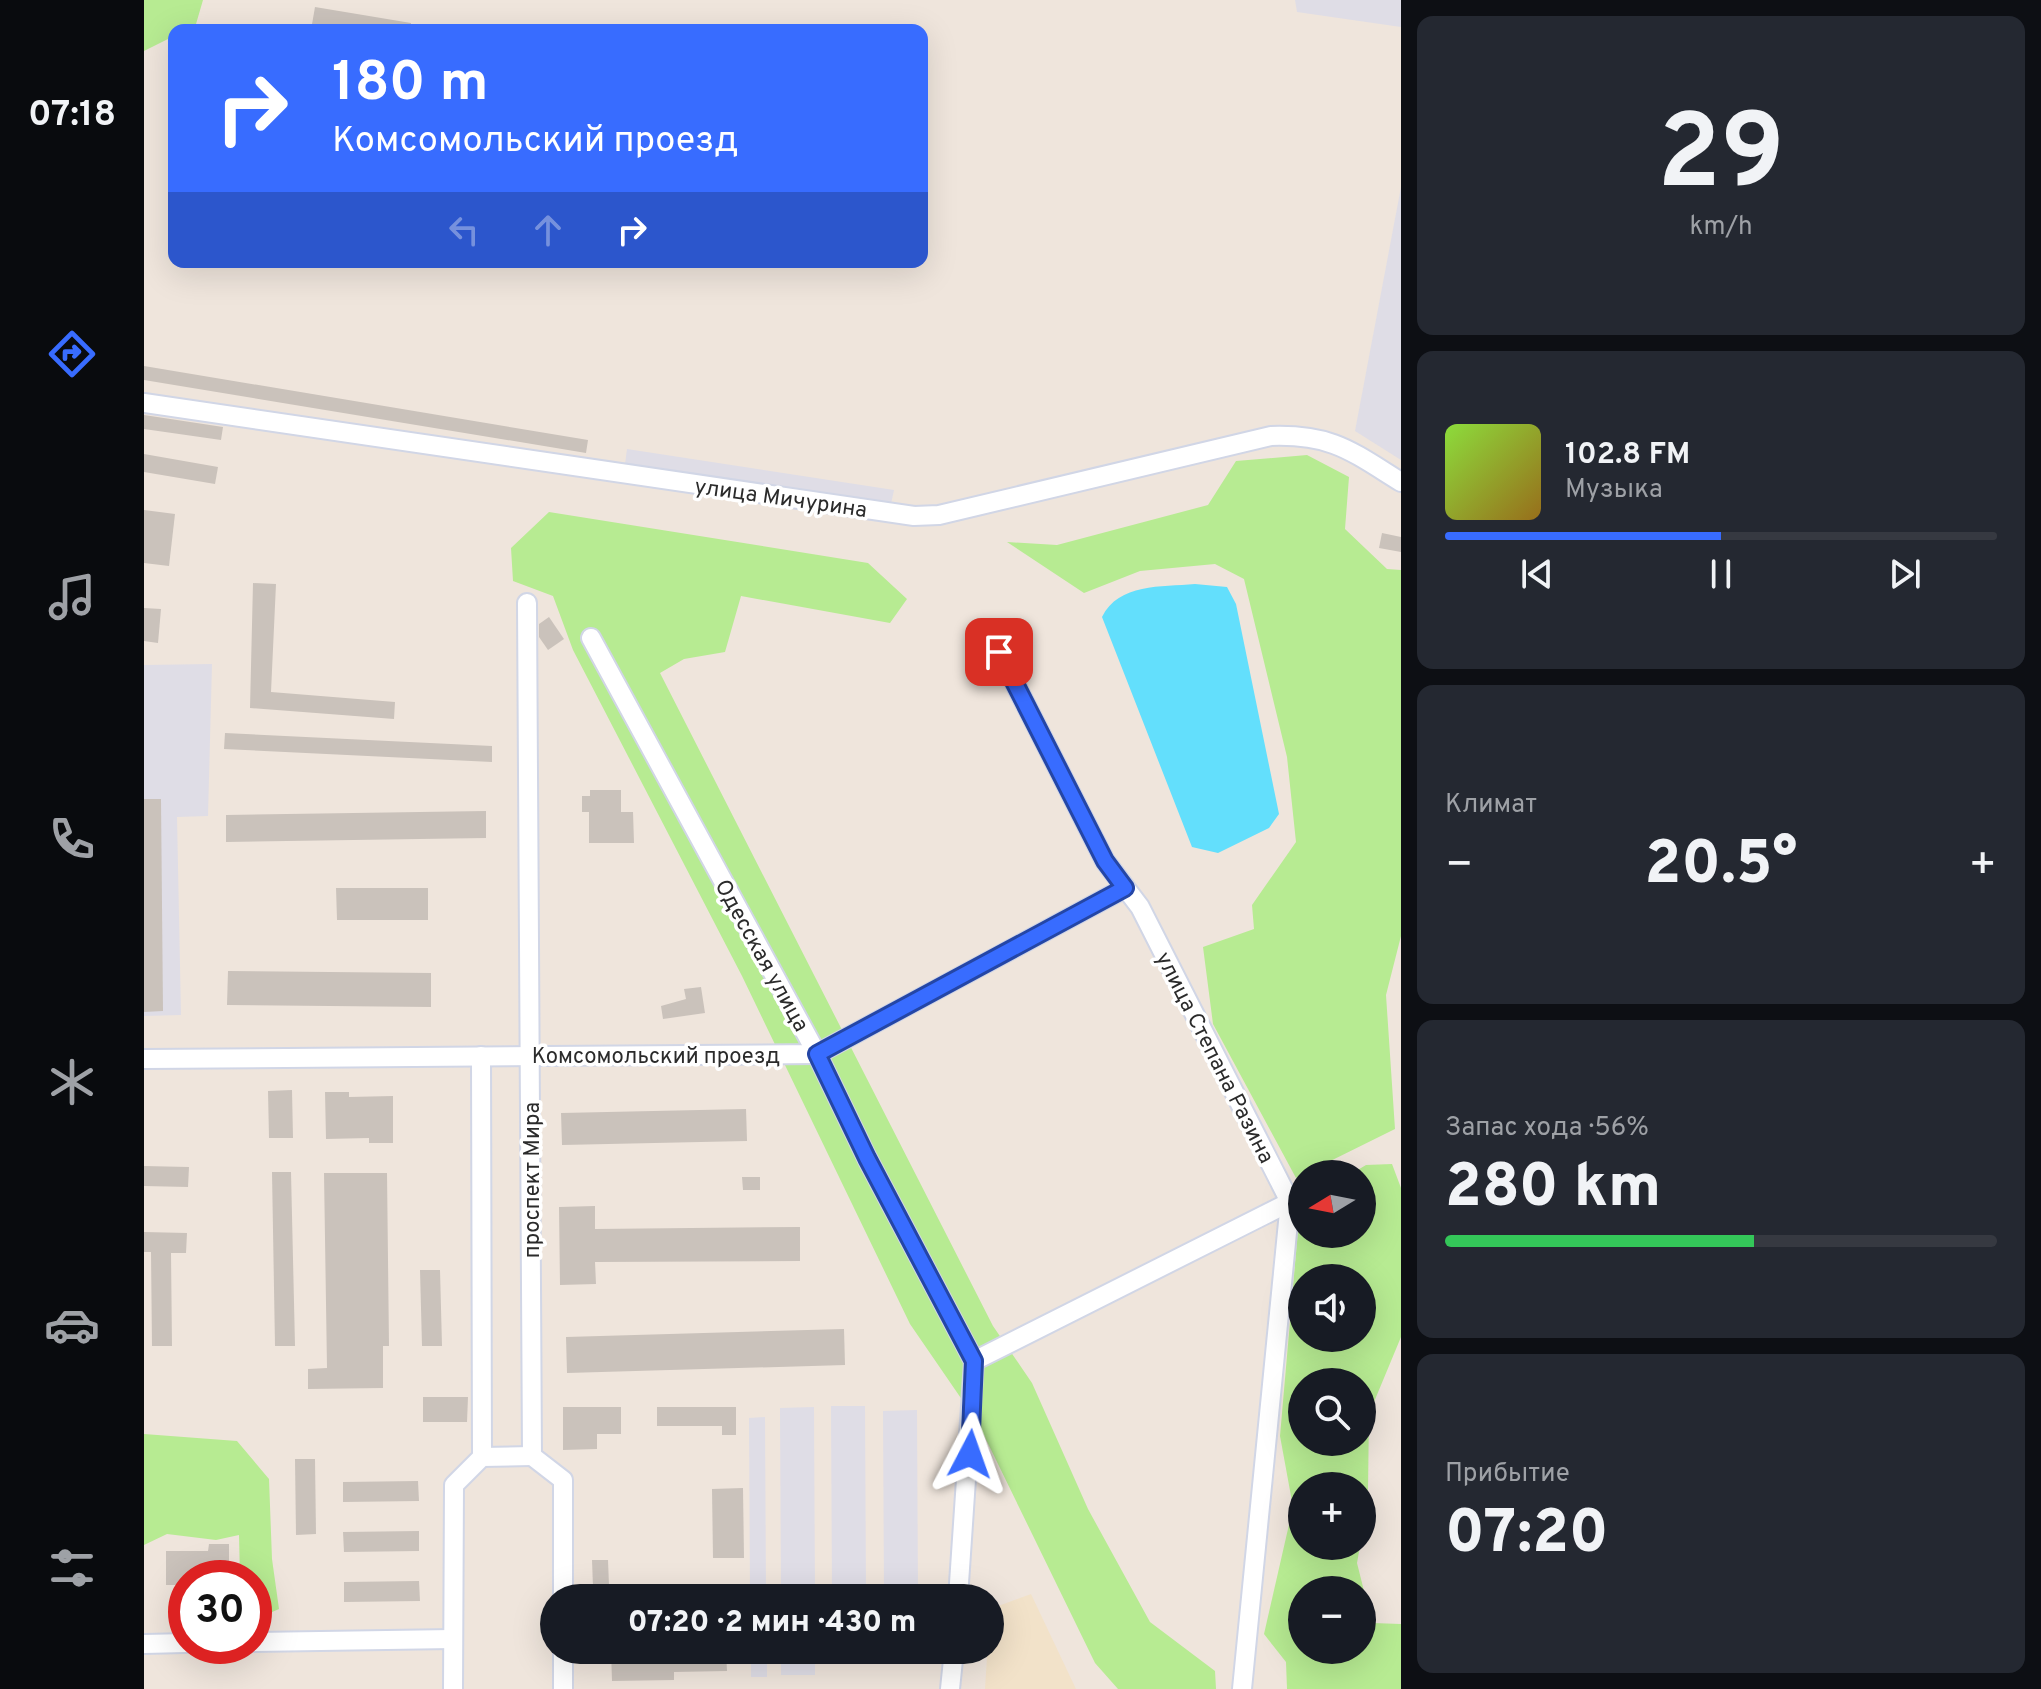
<!DOCTYPE html>
<html lang="ru">
<head>
<meta charset="utf-8">
<style>
  :root { --surface:#171b24; --page:#242831; --text:#f1f3f6; --muted:#9ea1a6; --line:#363941; --accent:#386cff }
  body { margin:0; font-family:Overpass,sans-serif; background:var(--page); color:var(--text); height:100vh; display:flex; flex-direction:column; font-size:30px; white-space:nowrap }
  * { box-sizing:border-box; margin:0 }
  p { font-size:26px; color:var(--muted) }
  .icon { flex:none; width:44px; height:44px; fill:none; stroke:currentColor; stroke-width:2; stroke-linecap:round; stroke-linejoin:round }
  .map { position:relative; flex:1; overflow:hidden }
  .drawer { display:flex; flex-direction:column; gap:16px; padding:16px; background:#0d0f14; width:640px }
  .drawer>* { flex:none }
  .hud { position:absolute; left:24px; top:24px; width:760px; height:244px; border-radius:16px; box-shadow:0 8px 32px #0002; background:#386cff; color:#fff; overflow:hidden }
  .needle { width:52px; rotate:260deg }
  .controls { position:absolute; left:1144px; top:1160px; display:grid; gap:16px }
  .controls a { display:grid; place-items:center; width:88px; height:88px; border-radius:50%; background:var(--surface); box-shadow:0 8px 32px #0002; font-size:40px }
  .speed { position:absolute; left:24px; top:1560px; display:flex; gap:16px; font-size:40px; font-weight:700; text-align:center }
  .speed>* { display:grid; place-content:center; width:104px; height:104px; border-radius:50%; background:var(--surface); box-shadow:0 8px 32px #0002; line-height:1 }
  .speed .limit { border:12px solid #d22; background:#fff; color:#111 }
  .pin { position:absolute; display:grid; place-items:center; width:68px; height:68px; color:#fff; margin:-34px; border-radius:16px; box-shadow:0 4px 12px #0006 }
  .me { position:absolute; width:88px; margin:-44px; rotate:4deg; stroke-linejoin:round; filter:drop-shadow(0 0 6px #0008) }
  .turn { display:flex; align-items:center; gap:28px; height:168px; padding:0 32px; font-size:36px }
  .turn .icon { width:104px; height:104px; stroke-width:2.5 }
  .turn b { display:block; font-size:56px; line-height:68px }
  .lanes { display:flex; align-items:center; height:76px; padding:0 32px; background:#0003; justify-content:center; gap:40px; direction:ltr }
  .lanes .off { opacity:.35 }
  .big { font-size:60px; font-weight:800; line-height:1.1 }
  .drawer .card { flex:1; display:flex; flex-direction:column; justify-content:center; gap:12px; min-width:0; padding:0 28px; border-radius:16px; background:var(--page) }
  .drawer .dial { align-items:center; gap:0 }
  .dial b { font-size:104px; line-height:1 }
  .song { display:flex; align-items:center; gap:24px }
  .cover { width:96px; height:96px; border-radius:12px; background:linear-gradient(135deg,hsl(90 70% 55%),hsl(40 70% 35%)) }
  .played { height:8px; border-radius:4px; background:linear-gradient(90deg,var(--accent) 50%,var(--line) 50%) }
  .keys { display:flex; justify-content:space-around; direction:ltr }
  .heat { display:flex; justify-content:space-between; align-items:center; font-size:44px; direction:ltr }
  .charge { height:12px; border-radius:6px; background:linear-gradient(90deg,#34c759 56%,var(--line) 0) }
  .trip { position:absolute; left:396px; top:1584px; width:464px; height:80px; border-radius:40px; background:var(--surface); box-shadow:0 8px 32px #0002; font-weight:800; line-height:80px; text-align:center }
  main { display:flex; flex:1; min-height:0 }
  .tab-bar { display:flex; flex-direction:column; width:144px; justify-content:space-around; align-items:center; background:#090b0e; color:var(--muted) }
  .tab-bar .icon { width:56px; height:56px }
  .tab-bar .active { color:var(--accent) }
  .tab-bar b { font-size:36px; color:var(--text) }
  .map>svg:first-child { display:block }
</style>
</head>
<body>
<main>
<nav class="tab-bar">
<b>07:18</b>
<svg class="icon active" aria-label="directions" viewBox="0 0 24 24"><path d="M12 3l9 9-9 9-9-9zM9 14v-3h6M13 9l2 2-2 2"/></svg>
<svg class="icon" aria-label="music" viewBox="0 0 24 24"><path d="M9 18V5l10-2v13"/><circle cx="6" cy="18" r="3"/><circle cx="16" cy="16" r="3"/></svg>
<svg class="icon" aria-label="phone" viewBox="0 0 24 24"><path d="M5 4h4l2 5-3 2q2 4 5 5l2-3 5 2v4C11 20 4 13 5 4z"/></svg>
<svg class="icon" aria-label="climate" viewBox="0 0 24 24"><path d="M12 3v18M4 7l16 10M4 17L20 7"/></svg>
<svg class="icon" aria-label="car" viewBox="0 0 24 24"><path d="M5 17H2v-5l4-1 3-4h7l3 4 3 1v5h-3M9 17h6M6 11h13"/><circle cx="7" cy="17" r="2"/><circle cx="17" cy="17" r="2"/></svg>
<svg class="icon" aria-label="filters" viewBox="0 0 24 24"><path d="M4 7h16M4 17h16"/><circle cx="9" cy="7" r="2"/><circle cx="15" cy="17" r="2"/></svg>
</nav>
<div class="map">
<svg width="1257" height="1689" viewBox="0 0 1257 1689">
  <rect width="100%" height="100%" fill="#efe5dc"/>
  <g fill="#dfdde6">
    <path d="M1151,0H1257V27L1153,12Z"/>
    <path d="M1257,187V460L1211,431Z"/>
    <path d="M483,449L750,490L747,504L481,464Z"/>
    <path d="M68,664L64,816L33,817L37,1015L0,1016V665Z"/>
    <path d="M687,1406H721L722,1598H688Z"/>
    <path d="M670,1407L671,1598H637L636,1408Z"/>
    <path d="M773,1410L774,1598H740L739,1411Z"/>
    <path d="M621,1417L622,1598H606L605,1418Z"/>
    <rect x="607" y="1650" width="16" height="27"/>
    <rect x="637" y="1650" width="34" height="25"/>
  </g>
  <path fill="#f2e2c9" d="M887,1594L932,1689H841L846,1609Z"/>
  <g fill="#b7eb92" fill-rule="evenodd">
    <path d="M0,0H59L52,24L30,30V36L0,51Z"/>
    <path d="M1163,455L1205,477L1201,529L1243,569L1257,570V936L1242,995L1251,1129L1152,1178L1069,1024L1059,947L1110,929L1108,905L1152,842L1143,757L1100,579L1071,564L996,571L940,593L863,542L913,545L1064,505L1092,461Z"/>
    <path d="M405,512L724,563L763,599L746,623L597,596L581,652L540,659L516,673L849,1326L888,1383L944,1509L1006,1622L1071,1671L1072,1689H974L951,1663L834,1423L766,1324L598,976L429,650L409,596L369,581L367,548Z"/>
    <path d="M1248,1164L1257,1188V1337L1225,1414L1224,1490L1218,1529V1486H1158V1546H1216L1213,1563L1228,1623L1257,1624V1689H1143L1142,1662L1120,1634L1149,1507L1136,1436L1156,1207L1158,1206V1234H1218V1174H1207L1222,1165ZM1218,1278V1338H1158V1278ZM1218,1382V1442H1158V1382ZM1158,1590H1218V1650H1158Z"/>
    <path d="M0,1434L93,1441L125,1479L128,1559L135,1609L110,1620V1578H96L95,1535L72,1540L23,1534L0,1545Z"/>
  </g>
  <path fill="#63dffc" d="M1051,584L1083,587L1092,604L1135,814L1125,828L1074,853L1048,847L958,617C975,583 1017,587 1051,584Z"/>
  <g fill="#cac2bb">
    <path d="M171,7L267,23V30H167Z"/>
    <path d="M0,366L444,440L442,453L0,380Z"/>
    <path d="M0,415L79,427L77,440L0,429Z"/>
    <path d="M0,454L74,467L71,484L0,472Z"/>
    <path d="M0,510L31,514L25,566L0,563Z"/>
    <path d="M1238,533L1257,537V552L1235,548Z"/>
    <path d="M109,583L132,584L127,692L251,702L250,719L106,708Z"/>
    <path d="M0,608L17,609L14,643L0,641Z"/>
    <path d="M405,617L420,639L404,650L395,637V624Z"/>
    <path d="M81,733L348,746V762L80,749Z"/>
    <path d="M446,790H477V812H489L490,843H445V812H438V796H446Z"/>
    <path d="M0,799H17L19,1011L0,1012Z"/>
    <path d="M342,811V838L82,842V815Z"/>
    <path d="M192,888H284V920H193Z"/>
    <path d="M84,971L287,973V1007L83,1005Z"/>
    <path d="M557,987L561,1013L519,1019L517,1006L542,999L540,989Z"/>
    <path d="M148,1090L149,1138H125L124,1091Z"/>
    <path d="M181,1092H205V1097L249,1096V1143H225V1138L182,1139Z"/>
    <path d="M602,1109L603,1141L418,1145L417,1113Z"/>
    <path d="M0,1166L45,1167L44,1187L0,1186Z"/>
    <path d="M128,1172H147L151,1346H131Z"/>
    <path d="M180,1173H243L245,1346H239V1388L164,1389V1369L183,1368Z"/>
    <path d="M598,1177H616V1190H599Z"/>
    <path d="M451,1206V1229L656,1227V1261L451,1262L452,1284L416,1285L415,1207Z"/>
    <path d="M0,1232L43,1233L42,1253H27L28,1346H8L7,1252H0Z"/>
    <path d="M276,1270H296L298,1346H278Z"/>
    <path d="M700,1329L701,1365L423,1373L422,1337Z"/>
    <path d="M279,1397H324L323,1422H279Z"/>
    <path d="M419,1407H477V1434H453V1449L419,1450Z"/>
    <path d="M513,1407H592V1435H578V1426H513Z"/>
    <path d="M151,1459H171L172,1534L152,1535Z"/>
    <path d="M274,1481L275,1501L199,1502V1482Z"/>
    <path d="M599,1488L600,1558H569L568,1489Z"/>
    <path d="M275,1531V1551L200,1552L199,1532Z"/>
    <path d="M65,1544H85V1578H41V1585H22V1551H64Z"/>
    <path d="M448,1560H464L465,1586L449,1587Z"/>
    <path d="M275,1581L276,1601L200,1602V1582Z"/>
    <path d="M467,1650H582L583,1671L530,1672V1680L468,1681Z"/>
  </g>
  <g fill="none" stroke-linecap="round" stroke-linejoin="round">
    <defs>
      <g id="street">
        <path d="M0,403L770,516L795,515L1127,436C1188,434 1207,451 1257,482"/>
        <path d="M383,603L388,1456L419,1480V1598"/>
        <path d="M447,638L673,1054L723,1158L830,1361L814,1598"/>
        <path d="M855,652L961,861L996,907L1146,1202L1098,1689"/>
        <path d="M0,1059L673,1054L981,888"/>
        <path d="M830,1361L1146,1202"/>
        <path d="M338,1457L388,1456"/>
        <path d="M110,1642L309,1639"/>
        <path d="M0,1644L42,1643"/>
        <path d="M309,1689L310,1485L338,1457L337,1056"/>
        <path d="M419,1689V1650"/>
        <path d="M806,1689L810,1650"/>
      </g>
    </defs>
    <use href="#street" stroke="#d1d6e6" stroke-width="22"/>
    <use href="#street" stroke="#fff" stroke-width="18"/>
  </g>
  <g fill="none" stroke-linecap="round" stroke-linejoin="round">
    <defs>
      <path id="route" d="M826,1454L830,1361L723,1158L673,1054L981,888L961,861L855,652"/>
    </defs>
    <use href="#route" stroke="#2446a6" stroke-width="20"/>
    <use href="#route" stroke="#386cff" stroke-width="14"/>
  </g>
  <g text-anchor="middle" stroke-width="7" stroke-linejoin="round" paint-order="stroke">
    <g font-size="22" fill="#2b2b2b" stroke="#fff">
      <text transform="translate(637 497) rotate(8)" y="8">улица Мичурина</text>
      <text transform="translate(619 955) rotate(61)" y="8">Одесская улица</text>
      <text x="512" y="1063">Комсомольский проезд</text>
      <text transform="translate(1072 1057) rotate(63)" y="8">улица Степана Разина</text>
      <text transform="translate(387 1180) rotate(-90)" y="8">проспект Мира</text>
    </g>
  </g>
</svg>
<div class="controls">
<a><svg class="needle" viewBox="-14 -14 28 28"><path d="M0-13l5 13h-10z" fill="#e53935"/><path d="M0 13l5-13h-10z" fill="#9ea1a6"/></svg></a>
<a><svg class="icon" aria-label="sound" viewBox="0 0 24 24"><path d="M4 9h4l5-4v14l-5-4H4zM17 9q2 3 0 6"/></svg></a>
<a><svg class="icon" aria-label="search" viewBox="0 0 24 24"><circle cx="10" cy="10" r="6"/><path d="M15 15l6 6"/></svg></a>
<a>+</a>
<a>−</a>
</div>
<div class="speed"><div class="limit">30</div></div>
<div class="pin" style="left:855px;top:652px;background:#d93025"><svg class="icon" aria-label="arrive" viewBox="0 0 24 24"><path d="M6 21V4h12l-3 4 3 4H6"/></svg></div>
<svg class="me" style="left:826px;top:1454px" viewBox="-20 -20 40 40"><path d="M0-17L14 15 0 8-14 15z" fill="#386cff" stroke="#fff" stroke-width="4"/></svg>
<div class="trip">07:20 · 2 мин · 430 m</div>
<div class="hud">
<div class="turn"><svg class="icon" aria-label="right" viewBox="0 0 24 24"><path d="M7 20v-9h11M14 6l5 5-5 5"/></svg><div><b>180 m</b>Комсомольский проезд</div></div>
<div class="lanes"><svg class="icon off" aria-label="left" viewBox="0 0 24 24"><path d="M17 20v-9H6M10 6l-5 5 5 5"/></svg><svg class="icon off" aria-label="ahead" viewBox="0 0 24 24"><path d="M12 20V5M6 11l6-6 6 6"/></svg><svg class="icon" aria-label="right" viewBox="0 0 24 24"><path d="M7 20v-9h11M14 6l5 5-5 5"/></svg></div>
</div>
</div>
<section class="drawer">
<div class="card dial"><b>29</b><p>km/h</p></div>
<div class="card">
<div class="song"><i class="cover"></i><div><b>102.8 FM</b><p>Музыка</p></div></div>
<div class="played"></div>
<div class="keys"><svg class="icon" aria-label="previous" viewBox="0 0 24 24"><path d="M18 5L8 12l10 7zM5 5v14"/></svg><svg class="icon" aria-label="pause" viewBox="0 0 24 24"><path d="M8 5v14M16 5v14"/></svg><svg class="icon" aria-label="next" viewBox="0 0 24 24"><path d="M6 5l10 7-10 7zM19 5v14"/></svg></div>
</div>
<div class="card"><p>Климат</p>
<div class="heat"><a>−</a><b class="big">20.5°</b><a>+</a></div>
</div>
<div class="card"><p>Запас хода · 56%</p><b class="big">280 km</b><div class="charge"></div></div>
<div class="card"><p>Прибытие</p><b class="big">07:20</b></div>
</section>
</main>
</body>
</html>
